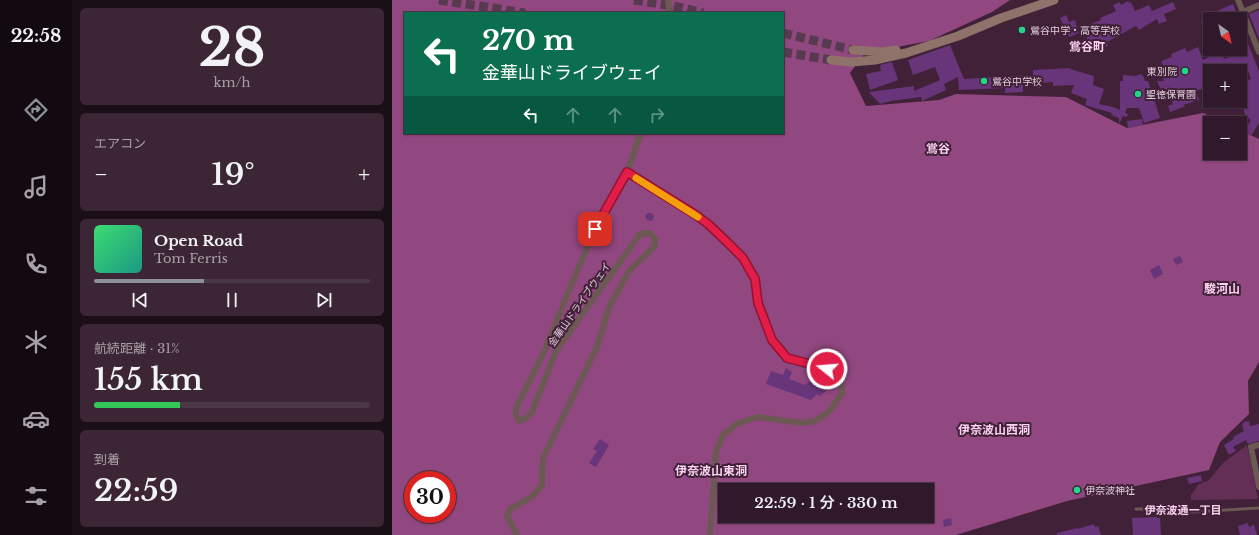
<!DOCTYPE html>
<html lang="ja">
<head>
<meta charset="utf-8">
<style>
  :root { --surface:#30192a; --page:#3c2636; --text:#f1f3f6; --muted:#a8a0a8; --line:#4b3847; --accent:#8c9099 }
  body { margin:0; font-family:"Libre Baskerville","Noto Sans JP",serif; background:var(--page); color:var(--text); height:100vh; display:flex; flex-direction:column; font-size:15px; white-space:nowrap }
  * { box-sizing:border-box; margin:0 }
  p { font-size:13px; color:var(--muted) }
  .icon { flex:none; width:22px; height:22px; fill:none; stroke:currentColor; stroke-width:2; stroke-linecap:round; stroke-linejoin:round }
  .map { position:relative; flex:1; overflow:hidden }
  .panel { display:flex; flex-direction:column; gap:8px; padding:8px; background:#1a0e17; width:320px }
  .panel>* { flex:none }
  .hud { position:absolute; left:12px; top:12px; width:380px; height:122px; border-radius:0px; box-shadow:0 1px 3px #0004,0 0 0 1px var(--line); background:#0b6e4f; color:#fff; overflow:hidden }
  .needle { width:26px; rotate:146deg }
  .tools { position:absolute; left:811px; top:12px; display:grid; gap:8px }
  .tools a { display:grid; place-items:center; width:44px; height:44px; border-radius:0px; background:var(--surface); box-shadow:0 1px 3px #0004,0 0 0 1px var(--line); font-size:20px }
  .speed { position:absolute; left:12px; top:471px; display:flex; gap:8px; font-size:20px; font-weight:700; text-align:center }
  .speed>* { display:grid; place-content:center; width:52px; height:52px; border-radius:50%; background:var(--surface); box-shadow:0 1px 3px #0004,0 0 0 1px var(--line); line-height:1 }
  .speed .limit { border:6px solid #d22; background:#fff; color:#111 }
  .pin { position:absolute; display:grid; place-items:center; width:34px; height:34px; color:#fff; margin:-17px; border-radius:8px; box-shadow:0 2px 6px #0006 }
  .me { position:absolute; width:44px; margin:-22px; rotate:287deg; stroke-linejoin:round; filter:drop-shadow(0 0 3px #0008) }
  .turn { display:flex; align-items:center; gap:14px; height:84px; padding:0 12px; font-size:18px }
  .turn .icon { width:52px; height:52px; stroke-width:2.5 }
  .turn b { display:block; font-size:28px; line-height:34px }
  .lanes { display:flex; align-items:center; height:38px; padding:0 12px; background:#0003; justify-content:center; gap:20px; direction:ltr }
  .lanes .off { opacity:.35 }
  .big { font-size:30px; font-weight:600; line-height:1.1 }
  .panel .tile { flex:1; display:flex; flex-direction:column; justify-content:center; gap:6px; min-width:0; padding:0 14px; border-radius:6px; background:var(--page) }
  .panel .dial { align-items:center; gap:0 }
  .dial b { font-size:52px; line-height:1 }
  .song { display:flex; align-items:center; gap:12px }
  .cover { width:48px; height:48px; border-radius:6px; background:linear-gradient(135deg,hsl(140 70% 55%),hsl(170 70% 35%)) }
  .played { height:4px; border-radius:2px; background:linear-gradient(90deg,var(--accent) 40%,var(--line) 40%) }
  .keys { display:flex; justify-content:space-around; direction:ltr }
  .heat { display:flex; justify-content:space-between; align-items:center; font-size:22px; direction:ltr }
  .charge { height:6px; border-radius:3px; background:linear-gradient(90deg,#34c759 31%,var(--line) 0) }
  .trip { position:absolute; left:326px; top:483px; width:216px; height:40px; border-radius:0px; background:var(--surface); box-shadow:0 1px 3px #0004,0 0 0 1px var(--line); font-weight:600; line-height:40px; text-align:center }
  main { display:flex; flex:1; min-height:0 }
  .dock { display:flex; flex-direction:column; width:72px; justify-content:space-around; align-items:center; background:#130a11; color:var(--muted) }
  .dock .icon { width:28px; height:28px }
  .dock .active { color:var(--accent) }
  .dock b { font-size:18px; color:var(--text) }
  .map>svg:first-child { display:block }
</style>
</head>
<body>
<main>
<nav class="dock">
<b>22:58</b>
<svg class="icon active" aria-label="directions" viewBox="0 0 24 24"><path d="M12 3l9 9-9 9-9-9zM9 14v-3h6M13 9l2 2-2 2"/></svg>
<svg class="icon" aria-label="music" viewBox="0 0 24 24"><path d="M9 18V5l10-2v13"/><circle cx="6" cy="18" r="3"/><circle cx="16" cy="16" r="3"/></svg>
<svg class="icon" aria-label="phone" viewBox="0 0 24 24"><path d="M5 4h4l2 5-3 2q2 4 5 5l2-3 5 2v4C11 20 4 13 5 4z"/></svg>
<svg class="icon" aria-label="climate" viewBox="0 0 24 24"><path d="M12 3v18M4 7l16 10M4 17L20 7"/></svg>
<svg class="icon" aria-label="car" viewBox="0 0 24 24"><path d="M5 17H2v-5l4-1 3-4h7l3 4 3 1v5h-3M9 17h6M6 11h13"/><circle cx="7" cy="17" r="2"/><circle cx="17" cy="17" r="2"/></svg>
<svg class="icon" aria-label="filters" viewBox="0 0 24 24"><path d="M4 7h16M4 17h16"/><circle cx="9" cy="7" r="2"/><circle cx="15" cy="17" r="2"/></svg>
</nav>
<section class="panel">
<div class="tile dial"><b>28</b><p>km/h</p></div>
<div class="tile"><p>エアコン</p>
<div class="heat"><a>−</a><b class="big">19°</b><a>+</a></div>
</div>
<div class="tile">
<div class="song"><i class="cover"></i><div><b>Open Road</b><p>Tom Ferris</p></div></div>
<div class="played"></div>
<div class="keys"><svg class="icon" aria-label="previous" viewBox="0 0 24 24"><path d="M18 5L8 12l10 7zM5 5v14"/></svg><svg class="icon" aria-label="pause" viewBox="0 0 24 24"><path d="M8 5v14M16 5v14"/></svg><svg class="icon" aria-label="next" viewBox="0 0 24 24"><path d="M6 5l10 7-10 7zM19 5v14"/></svg></div>
</div>
<div class="tile"><p>航続距離 · 31%</p><b class="big">155 km</b><div class="charge"></div></div>
<div class="tile"><p>到着</p><b class="big">22:59</b></div>
</section>
<div class="map">
<svg width="867" height="535" viewBox="0 0 867 535">
  <rect width="100%" height="100%" fill="#402138"/>
  <path fill="#642f57" d="M855,445L866,499L799,500V495L807,484L817,480L831,463Z"/>
  <path fill="#91477f" fill-rule="evenodd" d="M0,0H618L600,12L537,41L473,53L458,73L474,106L547,100L564,94L674,97L735,128L811,113L833,123H818V153H848V130L867,139V362L856,381L857,414L828,442L817,470L675,501L564,535H0ZM13,13H391V133H13ZM21,480H55V514H21ZM333,490H535V516H333Z"/>
  <g fill="#68347a">
    <path d="M736,1L737,3L739,2L743,11L757,5L760,11L781,2L784,9L772,14L775,21L767,24L765,19L747,30L744,26L715,42L716,46L700,51L699,50L691,27L709,20L708,18L724,11L721,5L728,2L729,5Z"/>
    <path d="M841,4L847,19H828L825,11Z"/>
    <path d="M867,10V39L857,14Z"/>
    <path d="M818,14V41L813,29L810,25L809,22L812,16Z"/>
    <path d="M674,15L677,22L683,20L687,33L677,37L673,26H672L668,18Z"/>
    <path d="M848,24L867,71V123L859,136L852,131L859,120L854,117L848,99V82L859,79L853,63L830,71H828L826,65L815,69L818,75V82L814,83L816,87L804,91L807,100L791,105L794,106L778,112L776,106L781,104L776,93L771,95L765,81H772L769,75L774,73L769,61L780,57L779,54L793,48L795,52L806,47L811,60L829,51L832,59L845,54L843,49H848Z"/>
    <path d="M558,45L572,79L641,75V70L678,68V69L702,76L701,85L712,89L707,104L721,107L728,110V81H731V75L743,76L749,74L752,77L753,81H756L768,118L752,123L747,108H735L733,113L736,114L735,117L731,116L727,124V118L719,115L720,113L693,105L695,99L679,93L682,85L661,86V82L648,83V88H642V84L631,85V92L613,93V88L567,90L566,77L552,84L554,90L530,101L529,97L499,101L488,104L477,92L522,86V91L548,80L543,67L521,75L516,60Z"/>
    <path d="M500,62L506,80L478,90L474,74L489,71L488,65Z"/>
    <path d="M750,119L751,125L736,128L735,121Z"/>
    <path d="M256,213H260L262,217L260,221L255,220L253,216Z"/>
    <path d="M788,256L791,262L784,265L781,259Z"/>
    <path d="M767,265L771,274L762,279L758,270Z"/>
    <path d="M394,368L400,372L397,379L413,385L430,372L441,386L427,396L425,394L419,400L374,384L379,371L391,375Z"/>
    <path d="M857,421L858,426L867,424V441L856,444L854,440L841,447L844,451L837,455L832,445L842,439L841,437L852,431L850,425L852,422Z"/>
    <path d="M208,439L217,445L204,467L197,463L205,451L201,449Z"/>
    <path d="M809,475L810,481L797,484L795,478Z"/>
    <path d="M704,485L707,490L706,491V492L698,496L697,495L693,489Z"/>
    <path d="M765,517V518H768L769,535H741L740,518Z"/>
    <path d="M559,518L560,525L552,527L551,520Z"/>
    <path d="M856,523L857,527L862,525L865,535H848L846,526Z"/>
    <path d="M702,524L703,527L706,526L709,535H665V533L685,528V529Z"/>
  </g>
  <g fill="none" stroke-linecap="round" stroke-linejoin="round">
    <g stroke="#583a50" stroke-width="9" stroke-dasharray="9 4.5" stroke-linecap="butt">
      <path d="M47,0L133,13"/>
      <path d="M242,0L282,6L311,13"/>
      <path d="M391,33L461,50"/>
      <path d="M391,52L439,60"/>
    </g>
    <path stroke="#6c5954" stroke-width="3" d="M744,509H771L801,512L867,508"/>
    <g stroke="#6c5954" stroke-width="6">
      <path d="M276,0L278,13"/>
      <path d="M846,0L867,52"/>
      <path d="M851,12L867,5"/>
      <path d="M235,172L304,215L316,224L334,241L351,258L363,279L366,303L380,340L395,357L414,363L422,364L435,369L445,376L449,383L450,394L445,401L435,413L423,421L410,423L366,417L344,424L331,435L324,452L318,535"/>
      <path d="M867,445L859,447L867,487"/>
      <path d="M125,535L115,516L118,509L141,496L150,485L151,458L205,347L218,305L237,271L263,246V239L258,233L248,234L164,351L140,412L132,419L127,421L124,415V408L153,350L178,288L203,229L235,172L249,133"/>
    </g>
    <g stroke="#8f7269" stroke-width="9">
      <path d="M461,50L491,52L504,50"/>
      <path d="M439,60L460,62L483,60L514,53L566,36L609,18L662,0"/>
    </g>
  </g>
  <g fill="none" stroke-linecap="round" stroke-linejoin="round">
    <defs>
      <path id="route" d="M203,229L235,172L304,215L316,224L334,241L351,258L363,279L366,303L380,340L395,358L414,363L422,364L435,369"/>
    </defs>
    <use href="#route" stroke="#92132f" stroke-width="10"/>
    <use href="#route" stroke="#e11d48" stroke-width="7"/>
    <path stroke="#f59e0b" stroke-width="7" d="M244,178L306,217"/>
  </g>
  <g fill="#21d887" stroke="#402138" stroke-width="1.5">
    <circle cx="630" cy="30" r="4"/>
    <circle cx="793" cy="71" r="4"/>
    <circle cx="592" cy="81" r="4"/>
    <circle cx="746" cy="94" r="4"/>
    <circle cx="685" cy="490" r="4"/>
  </g>
  <g text-anchor="middle" stroke-width="4" stroke-linejoin="round" paint-order="stroke">
    <g font-size="10" fill="#e0cbd9" stroke="#402138" text-anchor="start">
      <text x="638" y="34">鶯谷中学・高等学校</text>
      <text x="785" y="75" text-anchor="end">東別院</text>
      <text x="600" y="85">鶯谷中学校</text>
      <text x="754" y="98">聖徳保育園</text>
      <text x="693" y="494">伊奈波神社</text>
    </g>
    <g font-size="10" fill="#e0cbd9" stroke="#402138">
      <text transform="translate(187 304) rotate(-55)" y="4">金華山ドライブウェイ</text>
    </g>
    <g font-size="11" font-weight="bold" fill="#fbd2ef" stroke="#402138">
      <text x="791" y="514">伊奈波通一丁目</text>
    </g>
    <g font-size="12" font-weight="bold" fill="#fbd2ef" stroke="#402138">
      <text x="695" y="51">鴬谷町</text>
      <text x="546" y="153">鴬谷</text>
      <text x="830" y="293">駿河山</text>
      <text x="602" y="434">伊奈波山西洞</text>
      <text x="319" y="475">伊奈波山東洞</text>
    </g>
  </g>
</svg>
<div class="tools">
<a><svg class="needle" viewBox="-14 -14 28 28"><path d="M0-13l5 13h-10z" fill="#e53935"/><path d="M0 13l5-13h-10z" fill="#a8a0a8"/></svg></a>
<a>+</a>
<a>−</a>
</div>
<div class="speed"><div class="limit">30</div></div>
<div class="pin" style="left:203px;top:229px;background:#d93025"><svg class="icon" aria-label="arrive" viewBox="0 0 24 24"><path d="M6 21V4h12l-3 4 3 4H6"/></svg></div>
<svg class="me" style="left:435px;top:369px" viewBox="-20 -20 40 40"><circle r="17" fill="#e11d48" stroke="#fff" stroke-width="3"/><path d="M0-11L8 9 0 5-8 9z" fill="#fff"/></svg>
<div class="trip">22:59 · 1 分 · 330 m</div>
<div class="hud">
<div class="turn"><svg class="icon" aria-label="left" viewBox="0 0 24 24"><path d="M17 20v-9H6M10 6l-5 5 5 5"/></svg><div><b>270 m</b>金華山ドライブウェイ</div></div>
<div class="lanes"><svg class="icon" aria-label="left" viewBox="0 0 24 24"><path d="M17 20v-9H6M10 6l-5 5 5 5"/></svg><svg class="icon off" aria-label="ahead" viewBox="0 0 24 24"><path d="M12 20V5M6 11l6-6 6 6"/></svg><svg class="icon off" aria-label="ahead" viewBox="0 0 24 24"><path d="M12 20V5M6 11l6-6 6 6"/></svg><svg class="icon off" aria-label="right" viewBox="0 0 24 24"><path d="M7 20v-9h11M14 6l5 5-5 5"/></svg></div>
</div>
</div>
</main>
</body>
</html>
